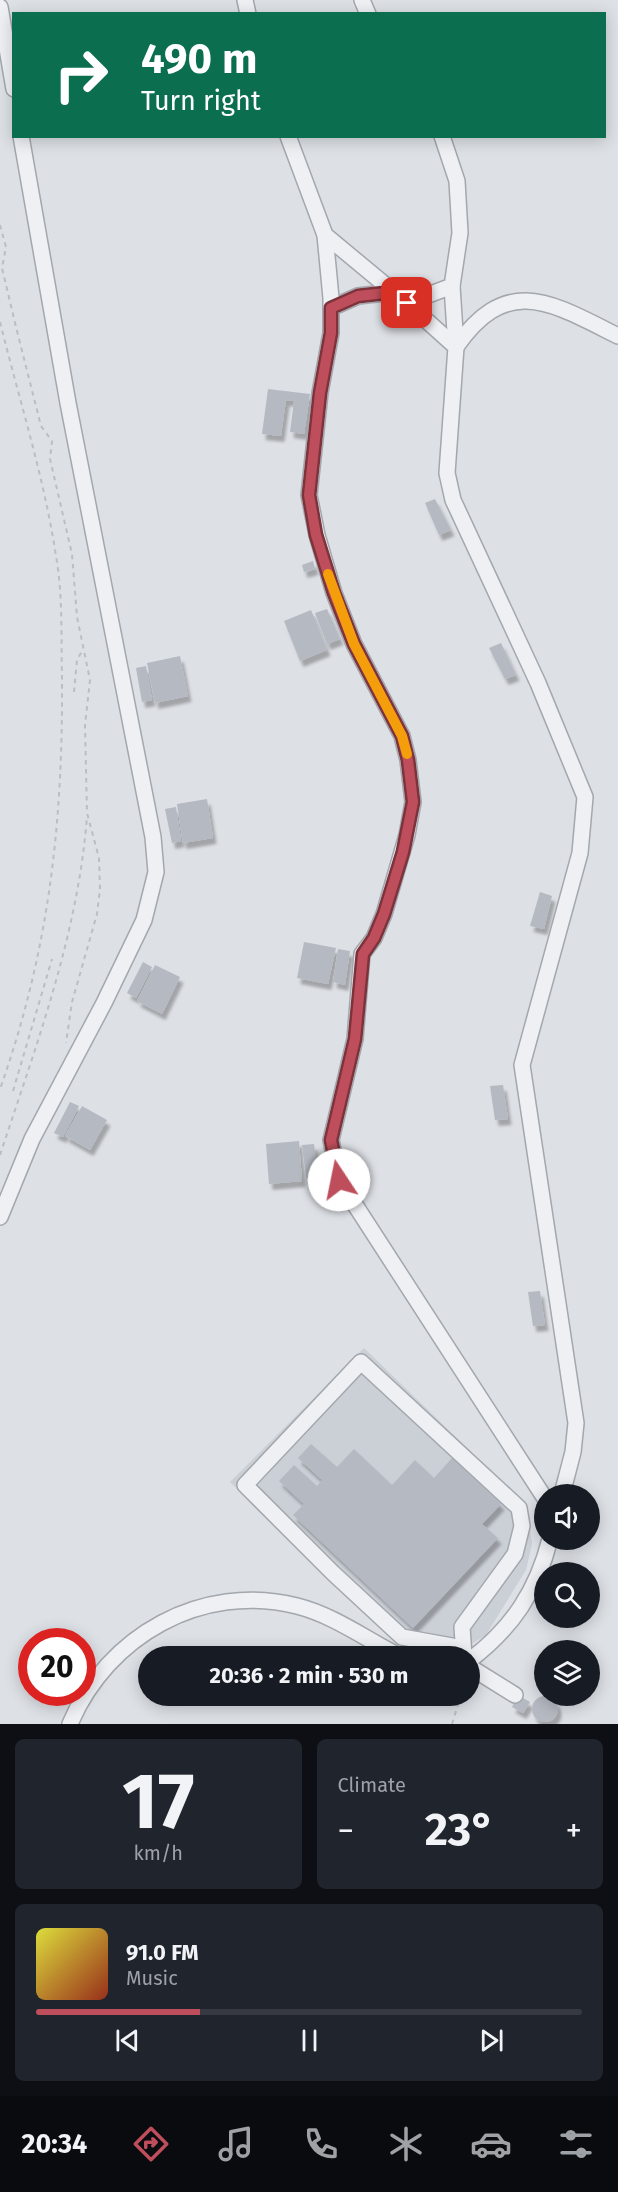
<!DOCTYPE html>
<html lang="en">
<head>
<meta charset="utf-8">
<style>
  :root { --surface:#171b24; --page:#20242c; --text:#f1f3f6; --muted:#9ea1a6; --line:#363941; --accent:#be4e5b }
  body { margin:0; font-family:"Fira Sans",sans-serif; background:var(--page); color:var(--text); height:100vh; display:flex; flex-direction:column; font-size:22px; white-space:nowrap }
  * { box-sizing:border-box; margin:0 }
  p { font-size:20px; color:var(--muted) }
  .icon { flex:none; width:33px; height:33px; fill:none; stroke:currentColor; stroke-width:2; stroke-linecap:round; stroke-linejoin:round }
  .map { position:relative; height:1724px; overflow:hidden }
  .drawer { display:flex; flex-direction:column; gap:15px; padding:15px; background:#0d0f14; flex:1 }
  .drawer>* { flex:none }
  .guide { position:absolute; left:12px; top:12px; width:594px; height:126px; border-radius:0px; box-shadow:0 3px 15px #0003; background:#0b6e4f; color:#fff; overflow:hidden }
  .buttons { position:absolute; left:534px; top:1484px; display:grid; gap:12px }
  .buttons a { display:grid; place-items:center; width:66px; height:66px; border-radius:50%; background:var(--surface); box-shadow:0 3px 15px #0003; font-size:30px }
  .speed { position:absolute; left:18px; top:1628px; display:flex; gap:12px; font-size:30px; font-weight:700; text-align:center }
  .speed>* { display:grid; place-content:center; width:78px; height:78px; border-radius:50%; background:var(--surface); box-shadow:0 3px 15px #0003; line-height:1 }
  .speed .limit { border:9px solid #d22; background:#fff; color:#111 }
  .pin { position:absolute; display:grid; place-items:center; width:51px; height:51px; color:#fff; margin:-26px; border-radius:12px; box-shadow:0 3px 9px #0006 }
  .me { position:absolute; width:66px; margin:-33px; rotate:349deg; stroke-linejoin:round; filter:drop-shadow(0 0 4px #0008) }
  .turn { display:flex; align-items:center; gap:21px; height:126px; padding:0 30px; font-size:27px }
  .turn .icon { width:78px; height:78px; stroke-width:2.5 }
  .turn b { display:block; font-size:42px; line-height:51px }
  .big { font-size:45px; font-weight:700; line-height:1.1 }
  .drawer .card { flex:1; display:flex; flex-direction:column; justify-content:center; gap:9px; min-width:0; padding:0 21px; border-radius:9px; background:var(--page) }
  .drawer .dial { align-items:center; gap:0 }
  .dial b { font-size:78px; line-height:1 }
  .song { display:flex; align-items:center; gap:18px }
  .cover { width:72px; height:72px; border-radius:9px; background:linear-gradient(135deg,hsl(60 70% 55%),hsl(10 70% 35%)) }
  .played { height:6px; border-radius:3px; background:linear-gradient(90deg,var(--accent) 30%,var(--line) 30%) }
  .keys { display:flex; justify-content:space-around; direction:ltr }
  .heat { display:flex; justify-content:space-between; align-items:center; font-size:33px; direction:ltr }
  .drawer .tiles { flex:1; display:grid; gap:15px; grid-template-columns:1fr 1fr }
  .card:last-child { grid-column:span 2 }
  .trip { position:absolute; left:138px; top:1646px; width:342px; height:60px; border-radius:30px; background:var(--surface); box-shadow:0 3px 15px #0003; font-weight:700; line-height:60px; text-align:center }
  .tab-bar { display:flex; height:96px; justify-content:space-around; align-items:center; background:#090b0e; color:var(--muted) }
  .tab-bar .icon { width:42px; height:42px }
  .tab-bar .current { color:var(--accent) }
  .tab-bar b { font-size:27px; color:var(--text) }
  .map>svg:first-child { display:block }
</style>
</head>
<body>
<div class="map">
<svg width="618" height="1724" viewBox="0 0 618 1724">
  <defs>
    <filter id="shadow"><feDropShadow dx="3.5" dy="6" stdDeviation="1.5" flood-color="#0004"/></filter>
  </defs>
  <rect width="100%" height="100%" fill="#dde0e5"/>
  <path fill="#cbcfd6" d="M364,1348L527,1506L532,1544L526,1570L486,1635L452,1656L423,1652L390,1635L230,1482Z"/>
  <g fill="#b5b9c1" filter="url(#shadow)">
    <path d="M268,389L310,394L304,434L290,432L294,401L286,400L281,436L262,434Z"/>
    <path d="M435,499L451,530L439,535L425,503Z"/>
    <path d="M313,561L315,569L304,572L302,565Z"/>
    <path d="M327,609L340,639L327,644L315,613Z"/>
    <path d="M311,610L327,650L300,661L284,621Z"/>
    <path d="M501,643L516,675L505,679L489,648Z"/>
    <path d="M180,656L188,696L155,703L147,663Z"/>
    <path d="M146,666L152,700L142,702L136,668Z"/>
    <path d="M207,799L213,838L183,843L177,804Z"/>
    <path d="M176,807L181,841L172,843L165,809Z"/>
    <path d="M540,892L552,896L544,929L530,926Z"/>
    <path d="M304,942L336,948L328,984L297,978Z"/>
    <path d="M338,949L350,951L345,985L333,982Z"/>
    <path d="M143,962L152,967L136,998L127,993Z"/>
    <path d="M155,965L180,977L162,1014L137,1001Z"/>
    <path d="M503,1085L508,1119L495,1120L490,1086Z"/>
    <path d="M70,1102L79,1106L63,1137L54,1133Z"/>
    <path d="M82,1106L107,1120L90,1150L65,1136Z"/>
    <path d="M299,1141L302,1181L269,1184L266,1144Z"/>
    <path d="M314,1144L318,1177L306,1178L302,1145Z"/>
    <path d="M540,1291L545,1325L533,1326L528,1292Z"/>
    <path d="M311,1444L337,1467L354,1449L392,1485L415,1460L434,1478L452,1458L501,1504L482,1524L498,1538L413,1628L293,1515L304,1504L279,1481L294,1465L317,1486L322,1480L298,1458Z"/>
    <path d="M518,1695L530,1702L523,1713L512,1707Z"/>
    <circle cx="545" cy="1709" r="13"/>
  </g>
  <g fill="none" stroke-linecap="round" stroke-linejoin="round">
    <defs>
      <g id="minor">
        <path d="M245,0L248,14"/>
        <path d="M362,0L368,14"/>
        <path d="M0,7L14,89"/>
        <path d="M288,136L325,235L331,298V333L320,393L309,495L317,535L334,593L354,644L402,736L408,760L413,802L407,835L384,914L374,938L362,954L355,1039L331,1140L339,1180L544,1497"/>
        <path d="M325,235L407,303L452,286L460,233L457,181L442,136"/>
        <path d="M452,286L456,347C507,273 552,303 618,336"/>
        <path d="M407,303L456,347L447,473L453,500L538,683L585,797L580,853L522,1065L576,1423L573,1452L562,1494"/>
        <path d="M331,308L358,296L394,292"/>
        <path d="M0,1217L32,1139L104,1003L144,920L156,872L153,837L68,403L21,136"/>
        <path d="M459,1656L452,1646L402,1637L333,1573L245,1485L361,1362L519,1508L522,1526L515,1554L462,1627L464,1656"/>
        <path d="M470,1660C512,1628 537,1591 550,1539"/>
        <path d="M470,1667L515,1695"/>
        <path d="M70,1724C107,1636 202,1582 297,1606C333,1615 366,1639 399,1656"/>
      </g>
    </defs>
    <use href="#minor" stroke="#a3a7ae" stroke-width="18"/>
    <g stroke="#bbbec4" stroke-width="2" stroke-dasharray="4.5 4.5" stroke-linecap="butt">
      <path d="M0,225L6,247L2,268L16,327L41,426L52,441L50,459L72,554L77,617L90,680L85,725L87,813L99,858L100,889L97,914L72,1002L66,1043"/>
      <path d="M0,322C19,399 44,477 56,556C63,595 61,638 62,678C63,824 49,951 0,1089"/>
      <path d="M74,692L77,660L82,651"/>
      <path d="M13,1091L52,959"/>
      <path d="M0,1155C37,1043 78,934 87,816"/>
      <path d="M452,1724L461,1695"/>
    </g>
    <use href="#minor" stroke="#eff0f4" stroke-width="15"/>
  </g>
  <g fill="none" stroke-linecap="round" stroke-linejoin="round">
    <defs>
      <path id="route" d="M339,1180L331,1140L355,1039L363,954L374,938L384,914L403,852L413,802L408,760L402,736L354,644L334,593L316,535L309,495L320,393L331,333V308L358,296L394,292L407,303"/>
    </defs>
    <use href="#route" stroke="#7c333b" stroke-width="15"/>
    <use href="#route" stroke="#be4e5b" stroke-width="10"/>
    <path stroke="#f59e0b" stroke-width="10" d="M328,574L354,644L402,736L407,754"/>
  </g>
</svg>
<div class="buttons">
<a><svg class="icon" aria-label="sound" viewBox="0 0 24 24"><path d="M4 9h4l5-4v14l-5-4H4zM17 9q2 3 0 6"/></svg></a>
<a><svg class="icon" aria-label="search" viewBox="0 0 24 24"><circle cx="10" cy="10" r="6"/><path d="M15 15l6 6"/></svg></a>
<a><svg class="icon" aria-label="layers" viewBox="0 0 24 24"><path d="M12 4l9 5-9 5-9-5zM3 14l9 5 9-5"/></svg></a>
</div>
<div class="speed"><div class="limit">20</div></div>
<div class="pin" style="left:407px;top:303px;background:#d93025"><svg class="icon" aria-label="arrive" viewBox="0 0 24 24"><path d="M6 21V4h12l-3 4 3 4H6"/></svg></div>
<svg class="me" style="left:339px;top:1180px" viewBox="-20 -20 40 40"><circle r="19" fill="#fff"/><path d="M0-13L10 11 0 6-10 11z" fill="#be4e5b"/></svg>
<div class="trip">20:36 · 2 min · 530 m</div>
<div class="guide">
<div class="turn"><svg class="icon" aria-label="right" viewBox="0 0 24 24"><path d="M7 20v-9h11M14 6l5 5-5 5"/></svg><div><b>490 m</b>Turn right</div></div>
</div>
</div>
<section class="drawer">
<div class="tiles">
<div class="card dial"><b>17</b><p>km/h</p></div>
<div class="card"><p>Climate</p>
<div class="heat"><a>−</a><b class="big">23°</b><a>+</a></div>
</div>
<div class="card">
<div class="song"><i class="cover"></i><div><b>91.0 FM</b><p>Music</p></div></div>
<div class="played"></div>
<div class="keys"><svg class="icon" aria-label="previous" viewBox="0 0 24 24"><path d="M18 5L8 12l10 7zM5 5v14"/></svg><svg class="icon" aria-label="pause" viewBox="0 0 24 24"><path d="M8 5v14M16 5v14"/></svg><svg class="icon" aria-label="next" viewBox="0 0 24 24"><path d="M6 5l10 7-10 7zM19 5v14"/></svg></div>
</div>
</div>
</section>
<nav class="tab-bar">
<b>20:34</b>
<svg class="icon current" aria-label="directions" viewBox="0 0 24 24"><path d="M12 3l9 9-9 9-9-9zM9 14v-3h6M13 9l2 2-2 2"/></svg>
<svg class="icon" aria-label="music" viewBox="0 0 24 24"><path d="M9 18V5l10-2v13"/><circle cx="6" cy="18" r="3"/><circle cx="16" cy="16" r="3"/></svg>
<svg class="icon" aria-label="phone" viewBox="0 0 24 24"><path d="M5 4h4l2 5-3 2q2 4 5 5l2-3 5 2v4C11 20 4 13 5 4z"/></svg>
<svg class="icon" aria-label="climate" viewBox="0 0 24 24"><path d="M12 3v18M4 7l16 10M4 17L20 7"/></svg>
<svg class="icon" aria-label="car" viewBox="0 0 24 24"><path d="M5 17H2v-5l4-1 3-4h7l3 4 3 1v5h-3M9 17h6M6 11h13"/><circle cx="7" cy="17" r="2"/><circle cx="17" cy="17" r="2"/></svg>
<svg class="icon" aria-label="filters" viewBox="0 0 24 24"><path d="M4 7h16M4 17h16"/><circle cx="9" cy="7" r="2"/><circle cx="15" cy="17" r="2"/></svg>
</nav>
</body>
</html>
